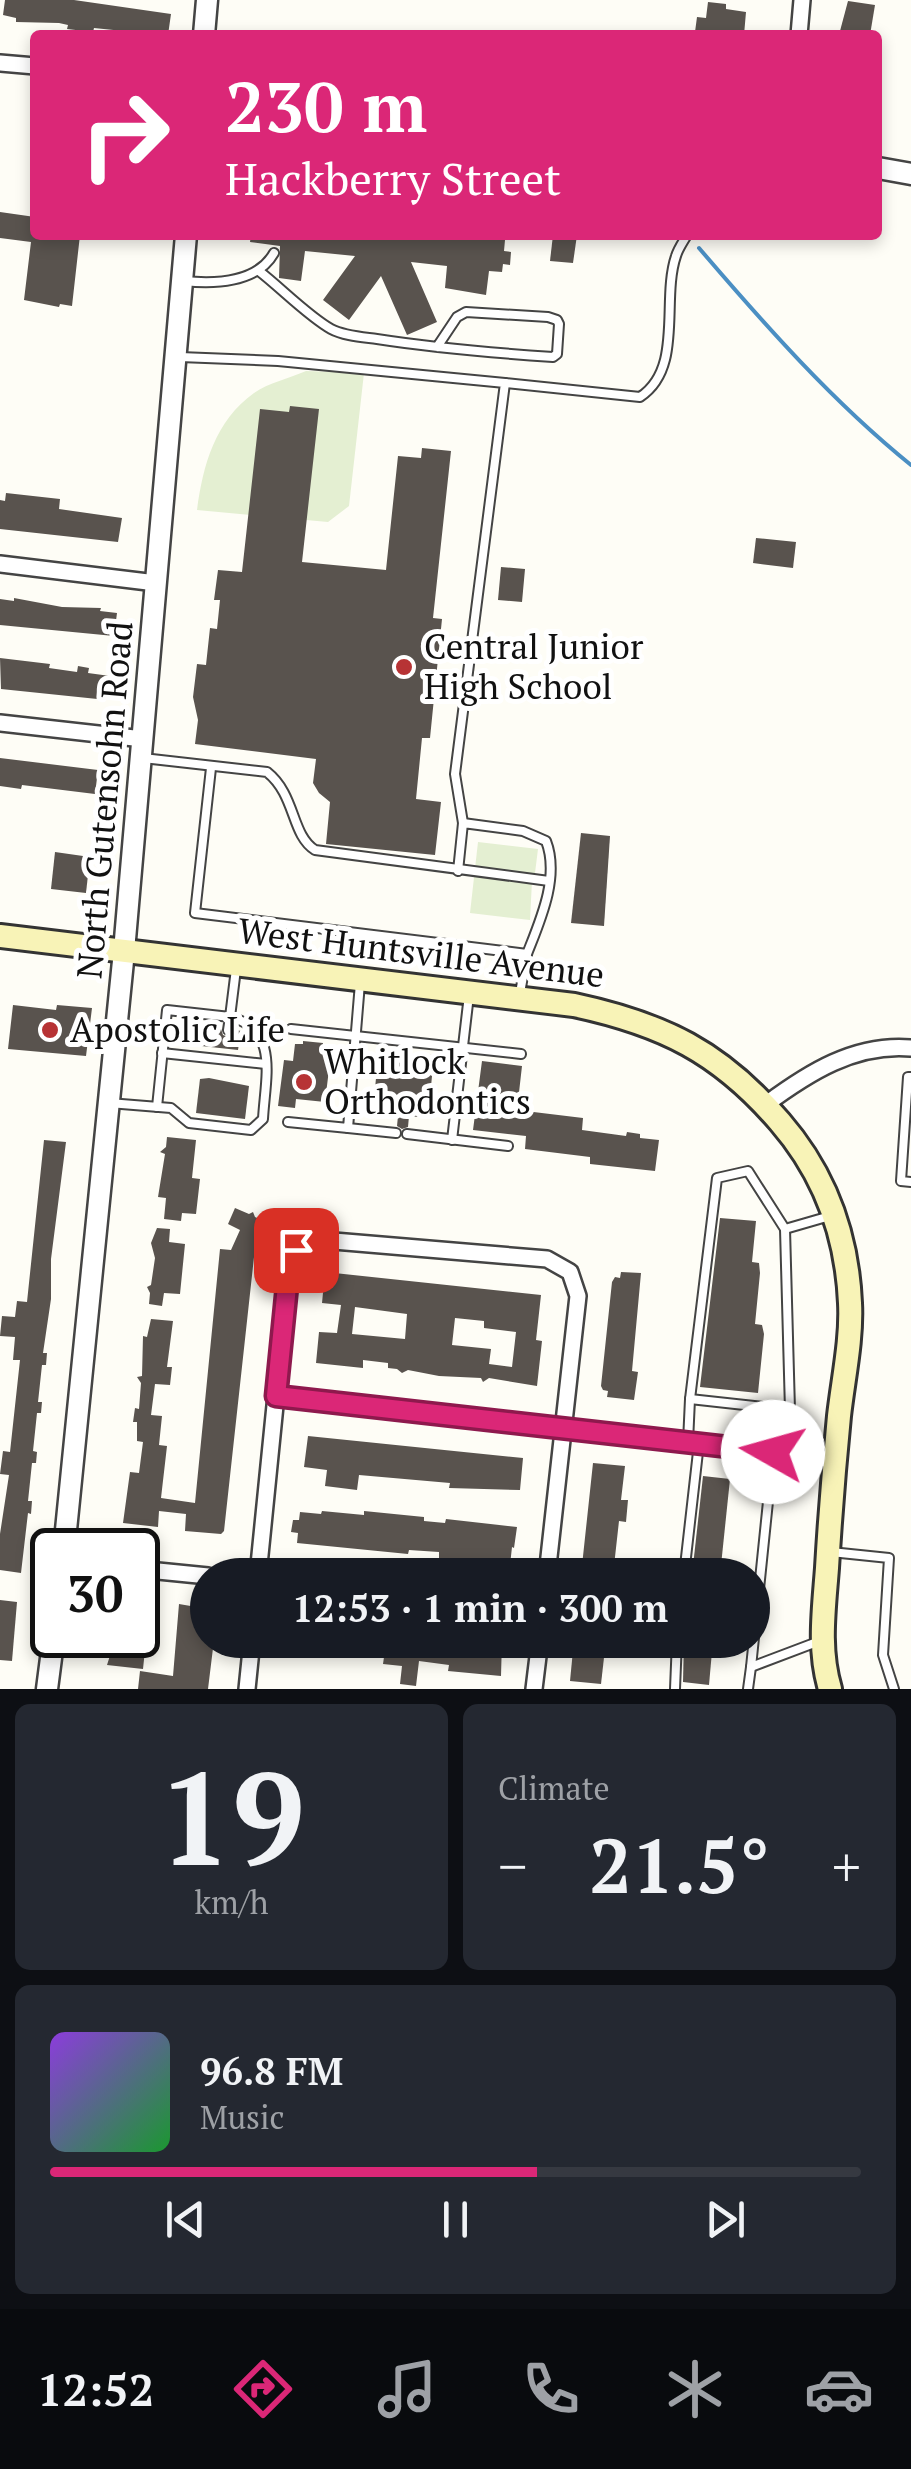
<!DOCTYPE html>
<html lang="en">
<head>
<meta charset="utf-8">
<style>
  :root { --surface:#171b24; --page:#242831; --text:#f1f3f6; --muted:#9ea1a6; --line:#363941; --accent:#db2777 }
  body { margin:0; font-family:"PT Serif",serif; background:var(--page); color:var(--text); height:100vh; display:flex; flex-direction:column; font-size:38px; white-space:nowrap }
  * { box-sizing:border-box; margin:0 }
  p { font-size:32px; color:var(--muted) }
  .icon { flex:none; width:55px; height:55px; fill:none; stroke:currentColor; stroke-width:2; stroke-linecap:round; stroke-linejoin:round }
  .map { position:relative; height:1689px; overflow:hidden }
  .sheet { display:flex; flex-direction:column; gap:15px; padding:15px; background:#0d0f14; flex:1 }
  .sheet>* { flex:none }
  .guide { position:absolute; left:30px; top:30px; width:852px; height:210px; border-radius:10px; box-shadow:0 5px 15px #0003; background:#db2777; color:#fff; overflow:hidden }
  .speed { position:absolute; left:30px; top:1528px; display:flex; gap:20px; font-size:50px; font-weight:700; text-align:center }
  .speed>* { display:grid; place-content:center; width:130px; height:130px; border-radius:50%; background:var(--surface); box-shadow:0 5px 15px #0003; line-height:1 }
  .speed .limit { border:5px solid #111; border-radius:15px; background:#fff; color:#111 }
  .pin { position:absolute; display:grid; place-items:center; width:85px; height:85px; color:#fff; margin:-42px; border-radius:20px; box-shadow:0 5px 15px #0006 }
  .me { position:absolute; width:110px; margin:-55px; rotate:277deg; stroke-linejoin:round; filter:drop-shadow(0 0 8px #0008) }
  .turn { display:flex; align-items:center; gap:35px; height:210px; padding:0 30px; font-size:45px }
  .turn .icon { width:130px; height:130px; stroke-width:2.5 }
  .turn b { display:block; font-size:70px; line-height:85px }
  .big { font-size:75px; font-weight:700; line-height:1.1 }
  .sheet .widget { flex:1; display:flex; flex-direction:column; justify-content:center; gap:15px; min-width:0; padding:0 35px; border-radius:15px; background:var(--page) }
  .sheet .dial { align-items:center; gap:0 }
  .dial b { font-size:130px; line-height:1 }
  .song { display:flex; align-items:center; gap:30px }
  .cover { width:120px; height:120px; border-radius:15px; background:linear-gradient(135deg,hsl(270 70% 55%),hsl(130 70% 35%)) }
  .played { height:10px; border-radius:5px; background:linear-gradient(90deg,var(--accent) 60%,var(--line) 60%) }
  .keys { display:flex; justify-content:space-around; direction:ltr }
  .heat { display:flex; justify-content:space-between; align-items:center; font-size:55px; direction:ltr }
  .sheet .tiles { flex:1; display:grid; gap:15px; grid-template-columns:1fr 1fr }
  .widget:last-child { grid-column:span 2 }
  .trip { position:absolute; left:190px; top:1558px; width:580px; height:100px; border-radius:50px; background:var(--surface); box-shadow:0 5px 15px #0003; font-weight:700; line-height:100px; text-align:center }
  .tabs { display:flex; height:160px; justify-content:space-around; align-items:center; background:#090b0e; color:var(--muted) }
  .tabs .icon { width:70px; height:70px }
  .tabs .current { color:var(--accent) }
  .tabs b { font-size:45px; color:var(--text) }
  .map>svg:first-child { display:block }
</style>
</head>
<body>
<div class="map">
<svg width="911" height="1689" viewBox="0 0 911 1689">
  <rect width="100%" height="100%" fill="#fefdf6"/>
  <g fill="#e4efd2">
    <path d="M306,371L364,373L349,506L328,522L197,510C203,465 215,421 254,393C268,383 290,378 306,371Z"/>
    <path d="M478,842L538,849L534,881H532L530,920L470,913Z"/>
  </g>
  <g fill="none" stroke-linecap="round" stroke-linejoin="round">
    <path stroke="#4b8fc3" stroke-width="4" d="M699,248C764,324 833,402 911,465"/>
  </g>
  <g fill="#59534e" fill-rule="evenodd">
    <path d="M5,0H74L171,14L168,35H132L133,32L94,28L93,32L67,29L68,25L59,23L16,22V18L3,15Z"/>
    <path d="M848,1L875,5L870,35L840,31Z"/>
    <path d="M708,2L726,4V9L746,12L744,35H705L695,32L697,17L706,18Z"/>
    <path d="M0,212L35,217V235H80L72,306L60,304L59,307L24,300L31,242L0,238Z"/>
    <path d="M251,235H457L505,240L504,251L511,252L510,265L503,264L502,272L489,271L486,295L445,288L447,266L411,262L437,322L407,335L381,276L349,320L323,300L355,256L305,251L301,281L279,278L280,246L250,242Z"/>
    <path d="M553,235H577L573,263L550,261Z"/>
    <path d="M290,406L319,409L302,562L386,570L398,456L421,458L422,448L451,451L433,618L442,619L430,738H422L416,799L441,802L435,855L326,844L330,802L319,793L313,783L316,759L195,744L198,720L193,697L197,664L206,665L210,628L217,629L220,600H214L218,570L242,572L260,409L289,412Z"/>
    <path d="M6,493L60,499L59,509L122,518L118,542L0,529V500L5,501Z"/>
    <path d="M756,538L796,542L793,568L753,563Z"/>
    <path d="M501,567L525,569L522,602L498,600Z"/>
    <path d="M14,598L62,607L101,608L100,611L117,613L114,636L0,625V599L14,601Z"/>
    <path d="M0,658L50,664L49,668L77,672L78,666L89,668L88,673L110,676L107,700L1,689Z"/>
    <path d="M0,758L98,770L95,794L22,785L21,789L0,786Z"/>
    <path d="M581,833L610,836L604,926L571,923Z"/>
    <path d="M55,852L90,857L86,893L51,889Z"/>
    <path d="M13,1005L56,1010L57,1005L92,1008L86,1056L8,1049Z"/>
    <path d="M176,1024L221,1029L223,1035L228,1037L236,1030L241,1031L238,1050L174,1043Z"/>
    <path d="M303,1041L323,1043L322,1052L331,1053L325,1102L296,1099L295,1108L278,1106L284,1060L293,1061L295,1044H303Z"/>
    <path d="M387,1054L434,1055L428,1118L409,1116L408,1127L402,1129L397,1126L398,1116L377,1114L379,1090L375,1089L376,1078H381Z"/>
    <path d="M482,1061L522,1066L517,1110L583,1118L582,1130L626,1136L627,1132L640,1134V1138L659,1140L655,1171L590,1164V1157L525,1149L526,1136L473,1130Z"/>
    <path d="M209,1078L249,1086L245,1119L196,1113L200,1079Z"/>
    <path d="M167,1137L196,1140L192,1178L200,1179L196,1214L182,1213L181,1221L164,1219L166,1198L158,1197L165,1154L160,1152L166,1147Z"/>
    <path d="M44,1140L66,1142L51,1259V1299L43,1353H47L46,1365H42L38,1402H42L41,1413H37L33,1451L37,1452L36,1463H32L28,1501H32L31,1514L28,1513L21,1573L0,1570V1534L9,1475L0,1474L3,1451L10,1452L20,1360H13L15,1337L0,1336L2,1316L15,1317L17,1301L27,1302Z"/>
    <path d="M235,1208L249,1214L253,1212L255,1217L266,1222L255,1248L224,1531L221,1534L185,1531L186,1514L159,1511L158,1527L123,1523L130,1472L139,1473L143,1442L137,1441V1422H133L135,1408L139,1409L141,1383L137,1377L142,1376L143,1336L147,1337L151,1319L173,1321L167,1367H172L170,1385L155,1384L151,1415L162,1416L159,1445L167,1446L161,1498L195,1503L220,1249L231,1250L240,1230L228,1224Z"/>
    <path d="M720,1218L756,1221L752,1262L759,1263L760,1273L755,1324L762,1325L764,1334L758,1393L700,1387Z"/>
    <path d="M157,1228L170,1229L169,1242L185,1244L180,1294L164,1293L162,1306L149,1304L150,1293L147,1287L151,1285L155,1258L151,1243Z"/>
    <path d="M325,1272L541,1295L536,1340L542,1341L537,1386L489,1378L483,1382L481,1378L439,1376L408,1370L402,1373L397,1369L388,1368V1363L363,1360V1368L316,1363L319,1332L337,1333L341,1305L322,1303ZM355,1307L407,1314L405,1339L352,1334ZM455,1318L484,1321V1328L516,1332L512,1367L489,1364L491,1349L452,1345Z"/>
    <path d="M621,1272L641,1273L632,1371L638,1372L634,1400L607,1397L608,1391L603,1390L601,1386L612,1282L615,1277L620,1278Z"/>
    <path d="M308,1436L523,1458L520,1490L449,1488L450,1483L359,1475L357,1490L325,1486L327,1470L304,1467Z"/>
    <path d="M593,1463L625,1466L621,1500H628L626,1522L619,1521L613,1575H581Z"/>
    <path d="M703,1476L730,1479L720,1575H692Z"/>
    <path d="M322,1511L364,1515V1511L424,1517V1521L445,1523L446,1519L517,1527L514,1548L512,1547L510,1565L439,1558V1552L409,1550L408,1554L297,1543L298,1533L291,1532L293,1520H299L300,1512L321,1514Z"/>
    <path d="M138,1599L154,1601L152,1622L138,1620Z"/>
    <path d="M0,1600L17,1602L12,1661L0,1660Z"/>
    <path d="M179,1604L208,1609V1640H214L208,1689H138L140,1671L173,1676Z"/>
    <path d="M286,1640H502L501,1676L448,1671L449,1665L419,1661L416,1686L400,1684L402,1666L383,1664L384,1657L336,1651L335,1656L285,1654Z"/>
    <path d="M574,1640H606L601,1684L570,1681Z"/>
    <path d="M684,1640H713L709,1685L683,1682Z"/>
    <path d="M114,1643L138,1645L137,1649L145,1650L143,1669L107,1665Z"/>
  </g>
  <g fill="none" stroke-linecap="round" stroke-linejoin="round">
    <defs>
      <g id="service">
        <path d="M259,271C281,288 308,316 331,329C344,336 362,337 377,339C435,348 494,353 553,357L557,354L559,324L557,320L548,317L466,312L457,317L437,347"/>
        <path d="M184,281C214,284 257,283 274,253"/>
        <path d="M180,357L278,361L505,383L455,774L463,823"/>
        <path d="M505,383L640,397C684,368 661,300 676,256C678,249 683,242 687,235"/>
        <path d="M143,758L267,772C296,795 291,835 315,850L549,881"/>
        <path d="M211,768L195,913L527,954L520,993"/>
        <path d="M458,871L463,823L523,831L546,841C560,877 540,921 527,954"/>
        <path d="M291,1029L521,1054"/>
        <path d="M162,1053L266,1064"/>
        <path d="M911,1077H908L901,1181L911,1182"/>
        <path d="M109,1103L171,1108L189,1123L251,1130L263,1119C265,1079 280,1029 230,1017L236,969"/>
        <path d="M157,1107L167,1010L230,1017L228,1030"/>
        <path d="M288,1122L348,1128L360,983"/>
        <path d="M348,1128L396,1133"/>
        <path d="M407,1134L508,1146"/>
        <path d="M452,1140L469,995"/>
        <path d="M690,1399L790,1410L785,1229"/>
        <path d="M688,1442L690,1399L717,1178L748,1171L785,1229L830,1216"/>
        <path d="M755,1450L758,1407"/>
        <path d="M773,1453L751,1667L817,1642"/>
        <path d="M831,1552L889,1558L883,1655L894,1689"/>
        <path d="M684,1575L699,1443"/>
        <path d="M675,1689L677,1640"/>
        <path d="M748,1689L751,1667"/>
      </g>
      <g id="minor">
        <path d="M799,35L802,0"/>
        <path d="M0,63L35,66"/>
        <path d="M0,564L156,583"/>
        <path d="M0,723L143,739"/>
        <path d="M765,1105C808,1073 855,1043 911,1048"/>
        <path d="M276,1396L835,1460"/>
        <path d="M138,1569L208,1576"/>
        <path d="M258,1575L288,1276L297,1250L322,1240L547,1259L570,1272L578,1296L547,1575"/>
        <path d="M247,1689L252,1640"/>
        <path d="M534,1689L540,1640"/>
      </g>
      <g id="tertiary">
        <path d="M204,35L207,0"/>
        <path d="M878,168L911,174"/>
        <path d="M64,1550L124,951L186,235"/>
        <path d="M47,1689L54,1635"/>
      </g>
      <path id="secondary" d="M0,936L574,1005C663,1024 720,1052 780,1122C825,1174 847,1234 850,1303C852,1339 843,1380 839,1416C834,1467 830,1517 827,1568C824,1609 818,1649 830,1689"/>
    </defs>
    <use href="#service" stroke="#444" stroke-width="12"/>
    <use href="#minor" stroke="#444" stroke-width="20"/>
    <use href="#tertiary" stroke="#444" stroke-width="25"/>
    <use href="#secondary" stroke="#333" stroke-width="28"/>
    <use href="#service" stroke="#fff" stroke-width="8"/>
    <use href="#minor" stroke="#fff" stroke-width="15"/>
    <use href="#tertiary" stroke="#fff" stroke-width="20"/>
    <use href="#secondary" stroke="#f8f3b7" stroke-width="22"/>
  </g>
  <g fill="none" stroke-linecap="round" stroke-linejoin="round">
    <defs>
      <path id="route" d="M296,1250L288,1276L276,1396L773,1452"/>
    </defs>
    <use href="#route" stroke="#8e194d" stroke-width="25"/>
    <use href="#route" stroke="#db2777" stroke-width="18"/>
  </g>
  <g fill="#b73335" stroke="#fff" stroke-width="4">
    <circle cx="404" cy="667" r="10"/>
    <circle cx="50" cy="1030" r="10"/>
    <circle cx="304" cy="1082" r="10"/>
  </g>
  <g text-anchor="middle" stroke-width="10" stroke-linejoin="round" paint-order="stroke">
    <g font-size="35" fill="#111" stroke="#fff" text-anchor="start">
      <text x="424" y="659">Central Junior<tspan x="424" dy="40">High School</tspan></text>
      <text x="70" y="1042">Apostolic Life</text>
      <text x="324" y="1074">Whitlock<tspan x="324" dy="40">Orthodontics</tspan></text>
    </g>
    <g font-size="35" fill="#111" stroke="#fff">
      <text transform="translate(105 800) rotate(-85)" y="12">North Gutensohn Road</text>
      <text transform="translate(421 953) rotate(7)" y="12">West Huntsville Avenue</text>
    </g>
  </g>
</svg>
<div class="speed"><div class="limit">30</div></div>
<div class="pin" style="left:296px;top:1250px;background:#d93025"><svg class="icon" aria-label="arrive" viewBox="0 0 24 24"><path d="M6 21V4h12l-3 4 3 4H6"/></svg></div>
<svg class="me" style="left:773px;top:1452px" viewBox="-20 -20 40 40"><circle r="19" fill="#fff"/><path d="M0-13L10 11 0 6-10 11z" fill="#db2777"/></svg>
<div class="trip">12:53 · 1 min · 300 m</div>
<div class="guide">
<div class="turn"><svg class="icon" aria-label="right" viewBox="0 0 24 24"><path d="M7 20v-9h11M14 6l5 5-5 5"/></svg><div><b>230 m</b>Hackberry Street</div></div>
</div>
</div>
<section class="sheet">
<div class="tiles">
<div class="widget dial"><b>19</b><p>km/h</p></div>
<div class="widget"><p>Climate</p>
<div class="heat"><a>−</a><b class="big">21.5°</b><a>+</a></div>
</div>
<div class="widget">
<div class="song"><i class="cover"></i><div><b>96.8 FM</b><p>Music</p></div></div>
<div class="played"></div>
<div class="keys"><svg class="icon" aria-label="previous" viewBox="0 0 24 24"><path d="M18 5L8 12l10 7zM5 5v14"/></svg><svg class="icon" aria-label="pause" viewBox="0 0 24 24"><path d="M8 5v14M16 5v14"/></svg><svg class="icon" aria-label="next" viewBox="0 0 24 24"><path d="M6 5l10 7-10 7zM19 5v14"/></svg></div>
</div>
</div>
</section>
<nav class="tabs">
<b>12:52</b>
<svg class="icon current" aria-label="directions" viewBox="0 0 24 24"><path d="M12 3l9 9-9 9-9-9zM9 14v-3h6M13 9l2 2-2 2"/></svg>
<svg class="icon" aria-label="music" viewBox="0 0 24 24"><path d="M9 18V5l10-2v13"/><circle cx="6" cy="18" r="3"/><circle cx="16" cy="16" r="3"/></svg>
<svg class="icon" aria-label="phone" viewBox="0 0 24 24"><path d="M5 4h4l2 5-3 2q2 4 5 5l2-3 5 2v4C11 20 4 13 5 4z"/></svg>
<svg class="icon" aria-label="climate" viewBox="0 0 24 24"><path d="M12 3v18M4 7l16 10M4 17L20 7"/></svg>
<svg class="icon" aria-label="car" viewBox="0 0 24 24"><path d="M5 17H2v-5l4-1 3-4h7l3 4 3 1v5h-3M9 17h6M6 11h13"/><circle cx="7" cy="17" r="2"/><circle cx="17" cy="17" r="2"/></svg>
</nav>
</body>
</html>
